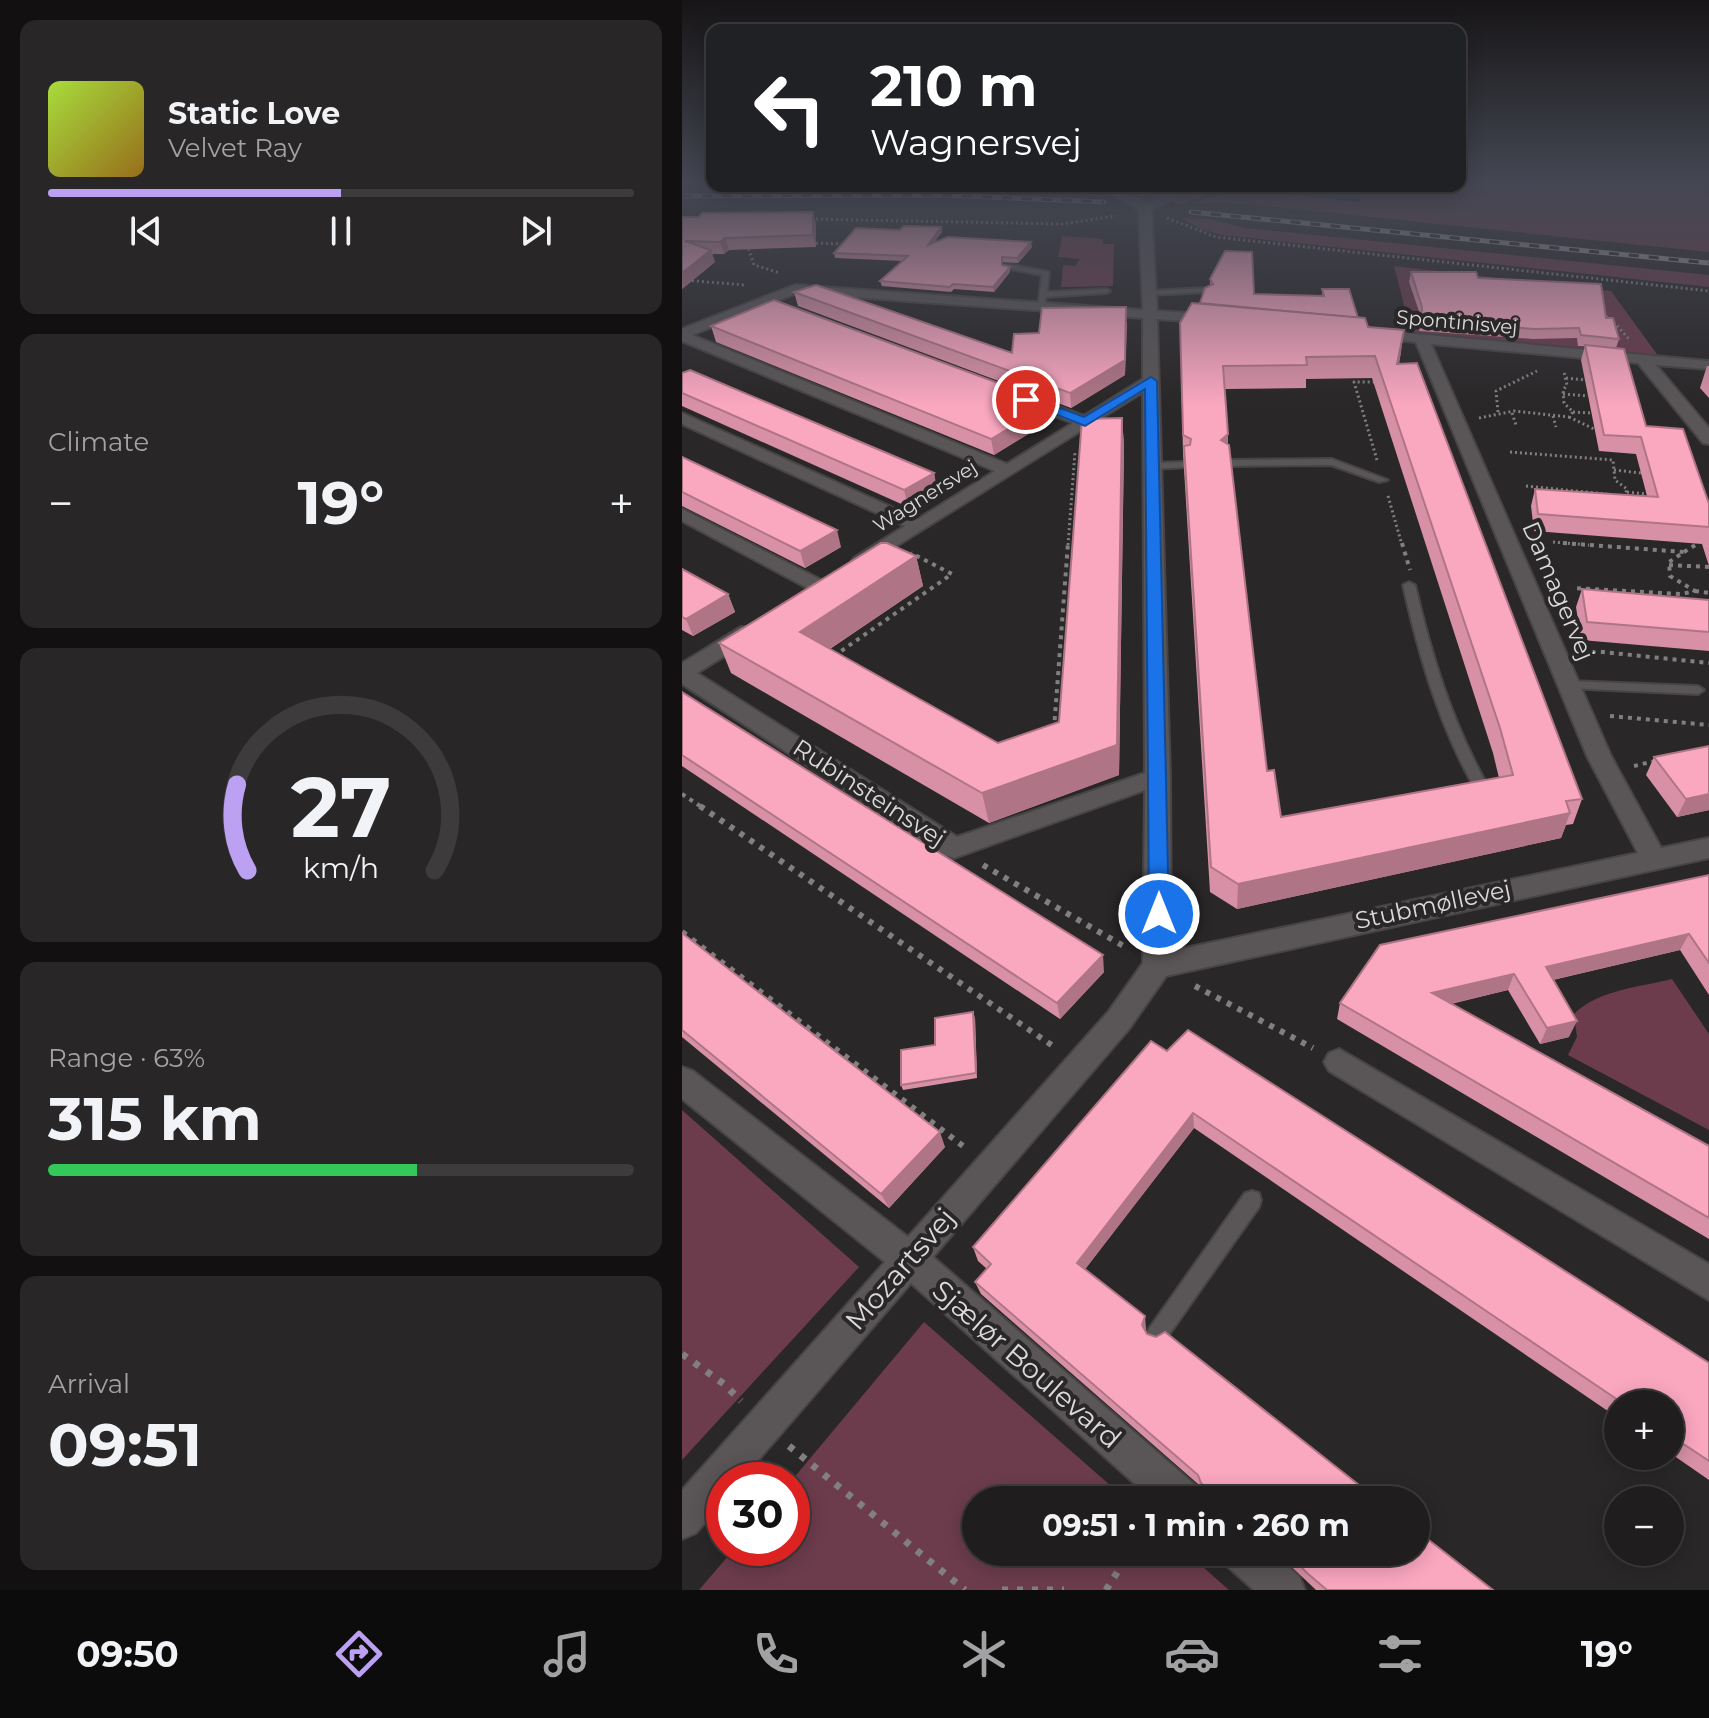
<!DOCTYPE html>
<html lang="en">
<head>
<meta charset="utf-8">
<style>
  :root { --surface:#201d1e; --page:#282627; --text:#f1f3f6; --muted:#a2a2a4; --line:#3d3b3c; --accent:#bca0f2 }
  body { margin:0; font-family:Montserrat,sans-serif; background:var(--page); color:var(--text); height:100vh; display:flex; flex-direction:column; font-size:30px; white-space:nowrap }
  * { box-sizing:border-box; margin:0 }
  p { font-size:26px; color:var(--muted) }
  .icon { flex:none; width:44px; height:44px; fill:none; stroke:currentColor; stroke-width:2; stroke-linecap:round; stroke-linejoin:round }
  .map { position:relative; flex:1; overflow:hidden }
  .drawer { display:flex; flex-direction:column; gap:20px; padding:20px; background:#121010; width:682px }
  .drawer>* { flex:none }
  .top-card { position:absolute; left:24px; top:24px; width:760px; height:168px; border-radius:16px; box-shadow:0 4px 20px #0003,0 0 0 2px var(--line); background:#202124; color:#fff; overflow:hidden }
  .tools { position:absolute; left:922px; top:1390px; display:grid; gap:16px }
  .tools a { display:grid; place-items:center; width:80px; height:80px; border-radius:50%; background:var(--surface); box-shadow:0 4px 20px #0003,0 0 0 2px var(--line); font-size:40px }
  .speed { position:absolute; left:24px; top:1462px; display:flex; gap:16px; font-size:40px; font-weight:700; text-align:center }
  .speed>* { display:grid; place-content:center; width:104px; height:104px; border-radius:50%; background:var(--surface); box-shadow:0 4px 20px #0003,0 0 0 2px var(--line); line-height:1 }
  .speed .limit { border:12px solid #d22; background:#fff; color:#111 }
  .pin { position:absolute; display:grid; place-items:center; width:68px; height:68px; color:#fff; margin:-34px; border:4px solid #fff; border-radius:50%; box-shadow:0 2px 8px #0007 }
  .me { position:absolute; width:88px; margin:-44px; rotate:0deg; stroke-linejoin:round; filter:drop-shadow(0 0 6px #0008) }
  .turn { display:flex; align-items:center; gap:28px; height:168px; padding:0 32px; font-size:36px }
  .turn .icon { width:104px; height:104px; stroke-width:2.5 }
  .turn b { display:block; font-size:56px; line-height:68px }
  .big { font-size:60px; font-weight:700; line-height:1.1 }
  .drawer .widget { flex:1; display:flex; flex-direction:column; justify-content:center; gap:12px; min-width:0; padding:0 28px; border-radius:16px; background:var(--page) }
  .drawer .dial { align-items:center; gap:0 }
  .dial svg { height:208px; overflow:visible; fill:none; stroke:var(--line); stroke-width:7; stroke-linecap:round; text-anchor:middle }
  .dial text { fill:var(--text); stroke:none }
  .song { display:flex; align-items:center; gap:24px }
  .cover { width:96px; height:96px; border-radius:12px; background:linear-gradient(135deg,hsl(80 70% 55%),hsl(40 70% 35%)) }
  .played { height:8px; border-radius:4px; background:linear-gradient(90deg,var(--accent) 50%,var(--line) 50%) }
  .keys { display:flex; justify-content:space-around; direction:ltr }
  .heat { display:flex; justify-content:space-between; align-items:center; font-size:44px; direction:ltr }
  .charge { height:12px; border-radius:6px; background:linear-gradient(90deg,#34c759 63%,var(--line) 0) }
  .trip { position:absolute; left:280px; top:1486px; width:468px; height:80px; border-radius:40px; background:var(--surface); box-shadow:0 4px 20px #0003,0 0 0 2px var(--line); font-weight:700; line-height:80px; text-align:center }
  .tab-bar { display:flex; height:128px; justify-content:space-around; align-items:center; background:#0d0c0c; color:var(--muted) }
  .tab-bar .icon { width:56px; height:56px }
  .tab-bar .selected { color:var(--accent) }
  .tab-bar b { font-size:36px; color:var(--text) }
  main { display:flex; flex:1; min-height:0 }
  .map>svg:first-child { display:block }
</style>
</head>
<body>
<main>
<section class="drawer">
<div class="widget">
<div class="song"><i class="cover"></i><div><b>Static Love</b><p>Velvet Ray</p></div></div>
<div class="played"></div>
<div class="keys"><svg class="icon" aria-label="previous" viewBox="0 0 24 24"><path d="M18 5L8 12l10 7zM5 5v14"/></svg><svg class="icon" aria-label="pause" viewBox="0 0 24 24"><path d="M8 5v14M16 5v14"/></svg><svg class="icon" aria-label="next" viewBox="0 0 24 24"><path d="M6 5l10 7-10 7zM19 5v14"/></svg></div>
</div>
<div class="widget"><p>Climate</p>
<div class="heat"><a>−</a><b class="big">19°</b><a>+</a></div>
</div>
<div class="widget dial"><svg viewBox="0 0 100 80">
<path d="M14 69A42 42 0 1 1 86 69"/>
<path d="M14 69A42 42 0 0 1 10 36" stroke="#bca0f2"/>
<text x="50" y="56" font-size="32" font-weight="700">27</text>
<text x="50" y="72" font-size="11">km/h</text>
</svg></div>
<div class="widget"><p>Range · 63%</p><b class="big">315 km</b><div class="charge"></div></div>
<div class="widget"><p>Arrival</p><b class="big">09:51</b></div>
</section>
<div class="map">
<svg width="1027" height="1590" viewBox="0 0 1027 1590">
  <rect width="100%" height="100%" fill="#2a2728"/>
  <g fill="#6c3c4c">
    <path d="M778,183H1027V252L553,203H513C556,183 630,198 677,202L684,186H778Z"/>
    <path d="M440,186H546L497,205L480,197H458Z"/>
    <path d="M500,218L528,219L563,228L1027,275V287L540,235L516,228Z"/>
    <path d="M380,236L421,239V244H432L431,286L379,287L381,265L393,266L398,259L376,257Z"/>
    <path d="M712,266L929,291L977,357L729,332Z"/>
    <path d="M990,979L1027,1034V1130L886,1055L895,1037L892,1014C916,990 958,987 990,979Z"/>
    <path d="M0,1110L177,1267L0,1460Z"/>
    <path d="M242,1322L445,1500H294V1552H504L547,1590H17L53,1548H110V1480Z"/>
  </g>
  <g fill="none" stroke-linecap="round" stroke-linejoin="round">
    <defs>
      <g id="lane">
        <path d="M326,264L367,272L365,292L424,289L428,291L424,293L364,297L362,308H356L360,275L323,268V264Z"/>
        <path d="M524,288L528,290L527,292L467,295L463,293L467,291Z"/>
        <path d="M650,459L706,480L697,482L649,465L546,466L541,463L546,460Z"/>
        <path d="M502,462L506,463V467L471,469L466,466L471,463Z"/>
        <path d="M727,582L733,585C749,654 769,719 803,781L801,785H791C756,722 737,655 721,585Z"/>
        <path d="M887,681L1016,686L1022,690L1016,694L883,688L881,685L883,682Z"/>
        <path d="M570,1191L577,1193L579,1200L577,1207L481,1343L474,1346L467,1343L464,1336L467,1329L563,1193Z"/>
      </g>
      <g id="street">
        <path d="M418,186H432L463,203L503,186H518L469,210L475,311L535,315L542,319L535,323L475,319L488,777L489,951L956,853L905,756L734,342L686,337L684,334L691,330L1027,361V369L974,365L1027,428V444L1021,443L956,363L749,344L929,756L979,848L1027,838V858L484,976L447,1029L251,1257L514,1486L519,1500H471L229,1283L59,1480H42V1500L14,1533L0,1539V1490L203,1262L0,1099V1067L11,1071L226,1237L427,1011L461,963L463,790L272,858L263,855L0,684V663L59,627H73L76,632L73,637L15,673L275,837L463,773L461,392L179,568L169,562L172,558L223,526L0,424V413L236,519L313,471L0,341V329L113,285L461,310L457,210ZM115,293L461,318V379L402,416L347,396H335V402L391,423L325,464L10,335Z"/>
        <path d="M0,509L145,583L148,587L138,593L131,591L0,521Z"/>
        <path d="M657,1049L1027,1264V1300L647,1071L642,1062L647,1053Z"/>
        <path d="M539,1552H590L617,1576L623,1590H572L545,1566Z"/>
      </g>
    </defs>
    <use href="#lane" stroke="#474445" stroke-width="4"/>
    <use href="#street" stroke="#474445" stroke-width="4"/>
    <g stroke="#817f7f" stroke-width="3" stroke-dasharray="2 3" stroke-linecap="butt">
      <path d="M485,218L534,237L1027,291"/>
      <path d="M129,219L380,224L434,216"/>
      <path d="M129,243L163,244"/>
      <path d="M65,244L72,265L98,273"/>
      <path d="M0,280L63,285"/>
      <path d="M919,316L927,317L947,339"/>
      <path d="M884,378L903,380"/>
      <path d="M881,394L906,396"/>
      <path d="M816,412L814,391L855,371"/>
      <path d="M891,412L909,413"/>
      <path d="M830,413L834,425"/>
      <path d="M871,416L874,427"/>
      <path d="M887,417L912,429"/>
      <path d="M797,418L832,411L887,417L891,412L882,403L881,390L885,385L882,372"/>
      <path d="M828,452L931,460L933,480L945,489L943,496"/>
      <path d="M695,460L672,382H697"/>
      <path d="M932,470L959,473"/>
      <path d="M844,486L925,494"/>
      <path d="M945,492L965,494"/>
      <path d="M706,496L720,545"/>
      <path d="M871,542L907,545"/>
      <path d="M386,545L393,452"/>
    </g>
    <g stroke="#817f7f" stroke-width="4" stroke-dasharray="4 5" stroke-linecap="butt">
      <path d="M720,543L728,570"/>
      <path d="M881,543L1002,552L987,562L988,576L1013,591L999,594L890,588"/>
      <path d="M1002,552L1015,544"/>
      <path d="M987,565L1027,567"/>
      <path d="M1013,591L1027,593"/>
      <path d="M901,650L1027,663"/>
      <path d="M152,656L270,574L229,553"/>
      <path d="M928,716L1027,725"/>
      <path d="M372,729L386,543"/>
      <path d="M952,766L973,761"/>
      <path d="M0,794L21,808"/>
    </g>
    <g stroke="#817f7f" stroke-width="6" stroke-dasharray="5 7" stroke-linecap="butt">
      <path d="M18,806L374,1048"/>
      <path d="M301,865L445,948"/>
      <path d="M0,932L285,1149"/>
      <path d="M513,986L631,1048"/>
    </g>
    <g stroke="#817f7f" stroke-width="7" stroke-dasharray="6 9" stroke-linecap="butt">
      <path d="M0,1354L42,1384L59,1401"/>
      <path d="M107,1446L283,1590"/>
      <path d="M320,1590H382"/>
      <path d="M424,1590L448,1552"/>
    </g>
    <use href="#lane" fill="#5a5657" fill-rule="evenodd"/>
    <use href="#street" fill="#5a5657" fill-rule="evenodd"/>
    <defs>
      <g id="rail">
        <path d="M0,196L258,195L422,202"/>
        <path d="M509,212L1027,263"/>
      </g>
    </defs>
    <use href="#rail" stroke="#9c9a9a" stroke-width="5"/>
    <use href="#rail" stroke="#2a2728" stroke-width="3" stroke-dasharray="10" stroke-linecap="butt"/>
  </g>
  <g fill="#d790a5" fill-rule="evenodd">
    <path d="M0,217L134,224V247L47,250L42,254H30L33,262L0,289Z"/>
    <path d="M259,227L260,232L252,242L350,247L336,263L321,262V265L328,272L312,292L272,289L269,292L200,286L198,281L221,261L153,258L152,253L218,230Z"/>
    <path d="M729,272L796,278L924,318L937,339L934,348L964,426L1027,504V566L1020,544L852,531L849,506L853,489L965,496L954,454L917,451L899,360L903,346H896L895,338L851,339L737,331L739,317L727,282Z"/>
    <path d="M528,279L572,294L640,296V289L719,352L717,364L900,799L891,824L884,825L879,838L555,909L528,892L501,453L498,323L518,303L528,286ZM690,378L811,753L817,778L599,817L585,771L546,444L543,389L624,388V379Z"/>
    <path d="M112,292L330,353L357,333L445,322L443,375L389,408L116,306Z"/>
    <path d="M29,326L370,403L371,419L312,455L34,342Z"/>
    <path d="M1025,366H1027V398L1018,388Z"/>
    <path d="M0,373L252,473L255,490L226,507L0,406Z"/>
    <path d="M440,418L442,446L437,775L307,823L49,673L37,643L234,556L241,586L148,649L316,743L377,722Z"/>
    <path d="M0,457L159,547L123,568L0,506Z"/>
    <path d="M0,569L46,594L53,612L11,636L0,630Z"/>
    <path d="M900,589L1027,600V651L899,640L894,607Z"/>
    <path d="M0,692L422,972L378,1019L0,766Z"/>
    <path d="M1027,746V810L995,817L964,775L972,757Z"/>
    <path d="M1027,875V995L998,950L871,980L887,1037L858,1044L826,990L769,1004L1027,1146V1239L655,1019L658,1003Z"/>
    <path d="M0,933L263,1147L207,1208L0,1037Z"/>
    <path d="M293,1018L295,1078L221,1090L219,1085L253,1045Z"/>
    <path d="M485,1051L1027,1363V1480L988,1453V1404H936V1418L512,1128L403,1269L464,1328L463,1331L465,1334L696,1500H529L519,1492L516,1484L299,1294L293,1282L305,1269L296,1261L291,1247Z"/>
    <path d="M594,1552H734L811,1590H634Z"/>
  </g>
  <g fill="#af7586">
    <path d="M131,212L134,224V247L131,235Z"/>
    <path d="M259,227L260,232L247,250L246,245Z"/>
    <path d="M43,238L47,250L42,254L38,242Z"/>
    <path d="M349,242L350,247L336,263L335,258Z"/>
    <path d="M29,250L33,262L0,289V273Z"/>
    <path d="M328,267V272L312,292L311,287Z"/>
    <path d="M444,307L443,375L389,408L388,393Z"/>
    <path d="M722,330L719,352L712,386L715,364Z"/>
    <path d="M370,403L371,419L312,455L309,439Z"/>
    <path d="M440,418L442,446L437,775L307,823L300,793L435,745Z"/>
    <path d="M546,434V457L539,440Z"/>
    <path d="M252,473L255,490L226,507L222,490Z"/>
    <path d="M155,530L159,547L123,568L118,551Z"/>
    <path d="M234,556L241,586L128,662L118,632Z"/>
    <path d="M46,594L53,612L11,636L4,619Z"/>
    <path d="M1027,794V810L995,817L1004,799Z"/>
    <path d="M888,813L879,838L555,909L556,884Z"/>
    <path d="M1007,934L998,950L857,983L864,967Z"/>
    <path d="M421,955L422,972L378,1019L375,1003Z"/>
    <path d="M832,974L826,990L745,1009L750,993Z"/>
    <path d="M291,1012L293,1018L295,1078L294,1073Z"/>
    <path d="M895,1021L887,1037L858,1044L865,1028Z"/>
    <path d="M511,1113L512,1128L398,1276L395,1263Z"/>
    <path d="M258,1132L263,1147L207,1208L199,1194Z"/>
    <path d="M463,1316L464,1328L461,1337L460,1325Z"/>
  </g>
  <g fill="#faa7c0" stroke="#af7586" stroke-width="2" fill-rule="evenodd">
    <path d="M131,212V235L43,238L38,242L3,241L29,250L0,273V217H17L20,213Z"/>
    <path d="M222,226L259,227L246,245L266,237L349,242L335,258L320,257V265L328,267L311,287L271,284L268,287L198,281L226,256L152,253L174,228L218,230Z"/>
    <path d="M543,251L570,252L572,294L642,296L640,289H667L676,318L518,303L523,288L531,284L528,279Z"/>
    <path d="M729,272H794L796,278L919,284L924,318H931L937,339L899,335L897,328L853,329L739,321L740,307Z"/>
    <path d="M134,285L330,353L332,334L357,333L360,308L444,307L443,360L388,393L112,292Z"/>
    <path d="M92,300L370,403L309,439L29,326Z"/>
    <path d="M510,303L683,318L686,327L722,330L715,364L735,363L900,799L884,801L888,813L556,884L529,867L502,446L508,445L509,439L501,435V430L498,323ZM693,356L818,728L831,775L599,817L592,770L585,771L547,445L539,440L546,434L541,366L625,365L624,357Z"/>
    <path d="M903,345L942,349L964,426L1001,429L1027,504V527L856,514L853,489L976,497L959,437L922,435Z"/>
    <path d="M8,370L252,473L222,490L0,393V373Z"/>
    <path d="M440,418L435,745L300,793L37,643L199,543H205L234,556L118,632L316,743L377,722L400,419Z"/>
    <path d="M0,457L155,530L118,551L0,492Z"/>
    <path d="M0,569L46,594L4,619L0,617Z"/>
    <path d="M900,589L1027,600V632L905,622Z"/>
    <path d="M0,692L421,955L375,1003L0,755Z"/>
    <path d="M1027,746V794L1004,799L972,757Z"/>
    <path d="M1027,875V963L1007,934L864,967L895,1021L865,1028L832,974L750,993L1027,1146V1218L658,1003L698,945Z"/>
    <path d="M0,933L258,1132L199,1194L0,1030Z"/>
    <path d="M291,1012L294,1073L219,1085V1050L253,1045V1018Z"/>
    <path d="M506,1030L1027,1363V1461L988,1435V1404H942L511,1113L395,1263L463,1316L460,1325L465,1334L474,1337L483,1332L696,1500H539L519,1483L516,1475L293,1282L309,1264L291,1247L469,1041L485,1051Z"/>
    <path d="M734,1530L811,1590H645L625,1573L604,1552H734Z"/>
  </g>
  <linearGradient id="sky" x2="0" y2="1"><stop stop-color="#171516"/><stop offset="0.45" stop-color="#444753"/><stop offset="1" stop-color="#444753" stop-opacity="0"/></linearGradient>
  <rect width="1027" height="405" fill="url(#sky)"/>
  <path fill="#1a73e8" stroke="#114b97" stroke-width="2" d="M469,377L475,381L487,914L485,920H470L467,914L463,389L403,426L338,400L348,397L402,417Z"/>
  <g text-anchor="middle" stroke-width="8" stroke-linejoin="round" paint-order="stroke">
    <g font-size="20" fill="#dbd9d9" stroke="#2a2728">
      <text transform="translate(775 322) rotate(5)" y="7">Spontinisvej</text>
      <text transform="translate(243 496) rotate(-32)" y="7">Wagnersvej</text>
    </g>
    <g font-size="24" fill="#dbd9d9" stroke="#2a2728">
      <text transform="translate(876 591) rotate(67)" y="8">Damagervej</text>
      <text transform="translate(187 793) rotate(33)" y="8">Rubinsteinsvej</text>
      <text transform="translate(751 905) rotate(-12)" y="8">Stubmøllevej</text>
    </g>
    <g font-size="28" fill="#dbd9d9" stroke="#2a2728">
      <text transform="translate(218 1269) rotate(-49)" y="10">Mozartsvej</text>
      <text transform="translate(345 1364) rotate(41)" y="10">Sjælør Boulevard</text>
    </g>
  </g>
</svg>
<div class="tools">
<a>+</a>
<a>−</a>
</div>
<div class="speed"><div class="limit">30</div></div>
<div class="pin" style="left:344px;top:400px;background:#d93025"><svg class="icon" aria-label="arrive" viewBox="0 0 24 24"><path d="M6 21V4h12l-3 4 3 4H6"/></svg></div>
<svg class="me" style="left:477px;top:914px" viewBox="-20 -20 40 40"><circle r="17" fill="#1a73e8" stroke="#fff" stroke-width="3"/><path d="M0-11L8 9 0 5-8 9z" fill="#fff"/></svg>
<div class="trip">09:51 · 1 min · 260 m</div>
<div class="top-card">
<div class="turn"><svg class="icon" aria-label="left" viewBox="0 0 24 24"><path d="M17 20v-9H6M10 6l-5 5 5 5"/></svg><div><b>210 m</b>Wagnersvej</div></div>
</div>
</div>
</main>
<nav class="tab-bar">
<b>09:50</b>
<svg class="icon selected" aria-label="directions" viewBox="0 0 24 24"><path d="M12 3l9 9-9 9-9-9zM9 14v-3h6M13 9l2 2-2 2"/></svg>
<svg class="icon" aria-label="music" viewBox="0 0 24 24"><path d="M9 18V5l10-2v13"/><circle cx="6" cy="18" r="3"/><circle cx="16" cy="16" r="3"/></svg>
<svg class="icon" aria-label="phone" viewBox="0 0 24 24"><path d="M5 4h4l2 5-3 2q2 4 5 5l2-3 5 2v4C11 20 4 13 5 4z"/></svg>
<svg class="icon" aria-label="climate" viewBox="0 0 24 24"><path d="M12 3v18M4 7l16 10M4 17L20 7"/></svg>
<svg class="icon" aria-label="car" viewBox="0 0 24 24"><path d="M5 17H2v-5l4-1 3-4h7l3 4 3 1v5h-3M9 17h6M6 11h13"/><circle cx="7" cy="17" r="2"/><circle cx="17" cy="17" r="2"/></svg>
<svg class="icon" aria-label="filters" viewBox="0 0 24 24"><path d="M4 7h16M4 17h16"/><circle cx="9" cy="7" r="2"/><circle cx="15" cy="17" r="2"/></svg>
<b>19°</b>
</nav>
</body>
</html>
